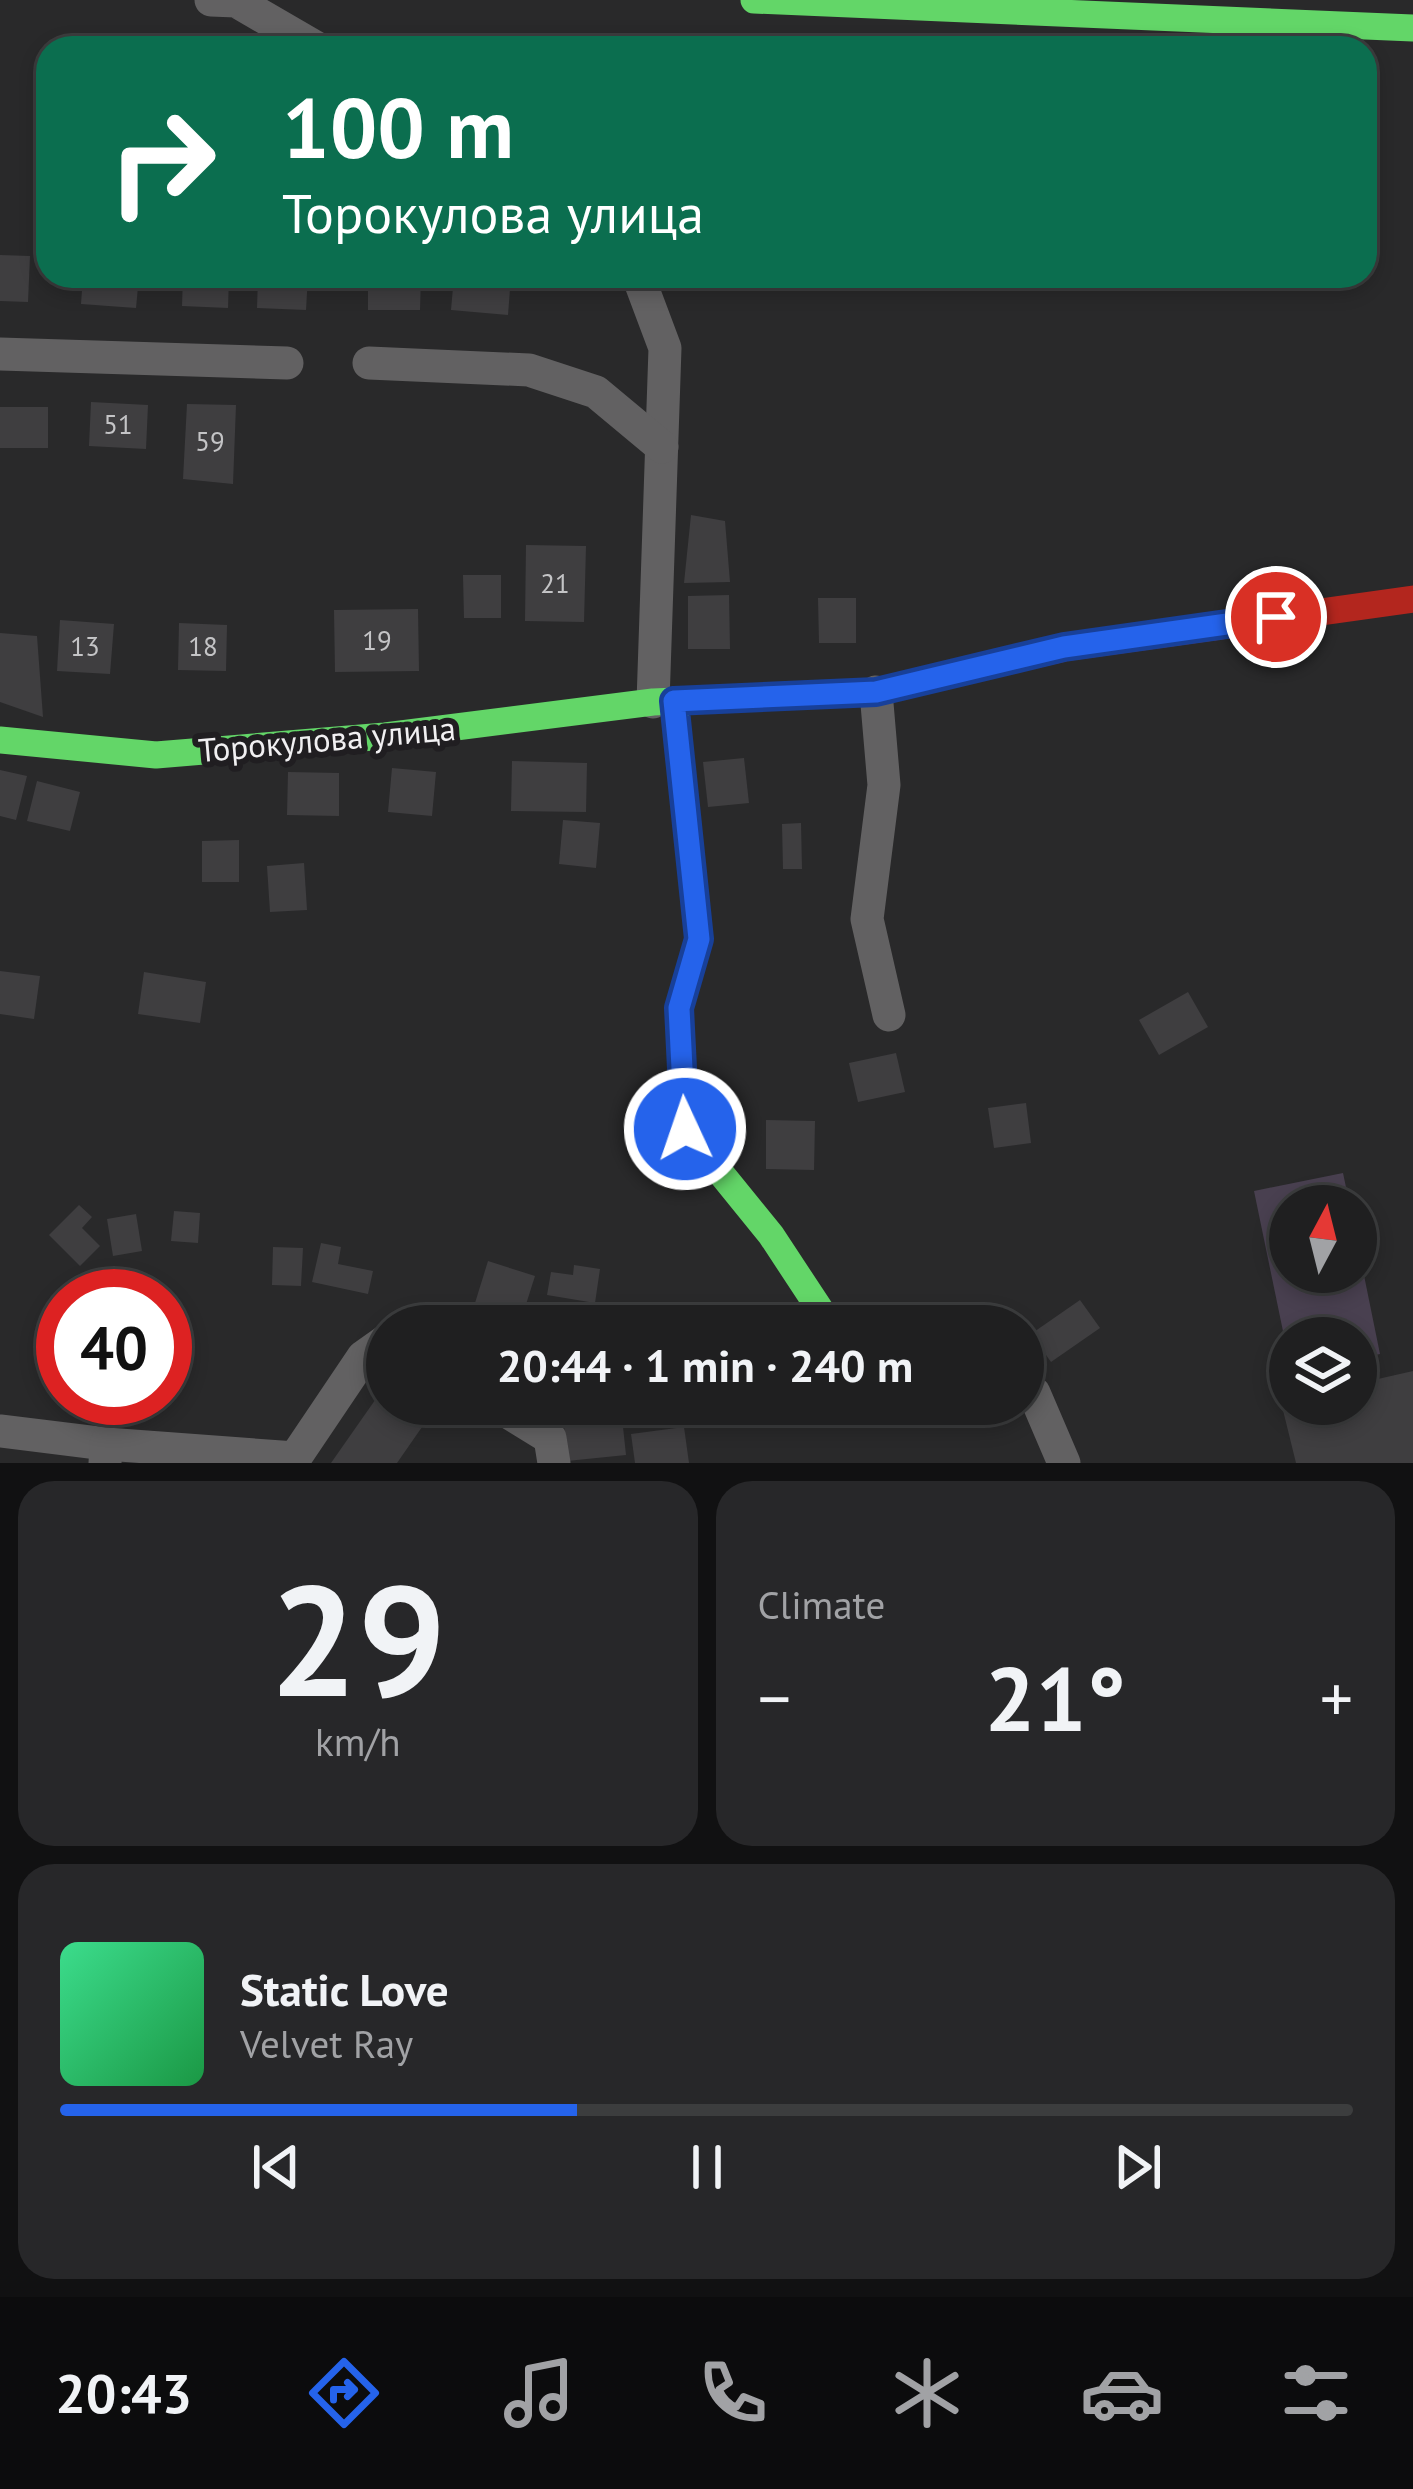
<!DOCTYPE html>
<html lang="en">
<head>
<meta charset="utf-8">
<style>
  :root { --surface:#1f1f20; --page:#272729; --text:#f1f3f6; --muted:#a1a2a5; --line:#3c3d3e; --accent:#2563eb }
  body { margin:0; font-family:"PT Sans",sans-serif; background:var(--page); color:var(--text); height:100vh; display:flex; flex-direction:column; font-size:45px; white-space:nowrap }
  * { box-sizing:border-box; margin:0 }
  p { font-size:39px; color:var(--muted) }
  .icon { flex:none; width:66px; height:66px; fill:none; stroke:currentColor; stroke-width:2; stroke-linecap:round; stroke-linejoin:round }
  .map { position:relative; height:1463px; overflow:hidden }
  .side { display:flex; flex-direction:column; gap:18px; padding:18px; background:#111112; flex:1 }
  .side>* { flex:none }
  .guide { position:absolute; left:36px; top:36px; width:1341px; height:252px; border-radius:36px; box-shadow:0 6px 18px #0003,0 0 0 3px var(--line); background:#0b6e4f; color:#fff; overflow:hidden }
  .needle { width:78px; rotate:7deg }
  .tools { position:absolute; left:1269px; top:1185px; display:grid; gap:24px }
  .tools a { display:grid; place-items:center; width:108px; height:108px; border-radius:50%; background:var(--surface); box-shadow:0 6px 18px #0003,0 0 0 3px var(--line); font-size:60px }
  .speed { position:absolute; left:36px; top:1269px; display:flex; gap:24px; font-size:60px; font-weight:700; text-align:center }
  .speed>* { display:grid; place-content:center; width:156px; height:156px; border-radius:50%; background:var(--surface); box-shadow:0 6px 18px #0003,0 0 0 3px var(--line); line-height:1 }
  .speed .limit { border:18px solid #d22; background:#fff; color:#111 }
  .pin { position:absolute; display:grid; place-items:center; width:102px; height:102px; color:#fff; margin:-51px; border:6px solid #fff; border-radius:50%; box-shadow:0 3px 12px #0007 }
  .me { position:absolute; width:132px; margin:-66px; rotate:357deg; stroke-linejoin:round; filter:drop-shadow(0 0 9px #0008) }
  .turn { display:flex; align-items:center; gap:42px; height:252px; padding:0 48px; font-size:54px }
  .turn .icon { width:156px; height:156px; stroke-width:2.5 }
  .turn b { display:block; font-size:84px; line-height:102px }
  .big { font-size:90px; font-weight:800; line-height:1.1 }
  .side .card { flex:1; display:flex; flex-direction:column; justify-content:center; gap:18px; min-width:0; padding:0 42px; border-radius:36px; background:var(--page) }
  .side .dial { align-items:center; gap:0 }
  .dial b { font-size:156px; line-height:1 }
  .song { display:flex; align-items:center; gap:36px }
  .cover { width:144px; height:144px; border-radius:18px; background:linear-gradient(135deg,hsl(150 70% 55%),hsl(140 70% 35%)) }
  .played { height:12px; border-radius:6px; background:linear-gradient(90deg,var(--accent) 40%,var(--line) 40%) }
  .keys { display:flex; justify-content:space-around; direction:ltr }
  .heat { display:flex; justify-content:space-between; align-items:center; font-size:66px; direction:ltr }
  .side .tiles { flex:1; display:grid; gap:18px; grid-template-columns:1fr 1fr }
  .card:last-child { grid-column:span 2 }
  .trip { position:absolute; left:366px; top:1305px; width:678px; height:120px; border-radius:60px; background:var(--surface); box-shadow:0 6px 18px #0003,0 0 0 3px var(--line); font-weight:800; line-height:120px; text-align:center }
  .menu { display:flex; height:192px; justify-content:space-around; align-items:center; background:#0c0c0d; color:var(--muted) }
  .menu .icon { width:84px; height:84px }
  .menu .on { color:var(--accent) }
  .menu b { font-size:54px; color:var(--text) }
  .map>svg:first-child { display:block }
</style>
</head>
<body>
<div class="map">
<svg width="1413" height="1463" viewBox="0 0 1413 1463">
  <rect width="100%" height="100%" fill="#29292a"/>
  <path fill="#494050" d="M1343,1173L1350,1206H1290V1272H1356V1236L1380,1354L1356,1359V1338H1290V1365L1254,1191Z"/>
  <g fill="#3f3e40">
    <path d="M0,255L30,256L28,302L0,301Z"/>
    <path d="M83,276H139L136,308L81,304Z"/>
    <path d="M183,276H229L228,308L182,306Z"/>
    <path d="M258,276H308L306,310L257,308Z"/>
    <path d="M368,276H421L420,310H368Z"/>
    <path d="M454,276H511L508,315L451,310Z"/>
    <path d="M91,402L148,405L146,449L89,446Z"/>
    <path d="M187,404L236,405L233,484L183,479Z"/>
    <rect x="0" y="407" width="48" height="41"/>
    <path d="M691,515L725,521L730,582L684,583Z"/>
    <path d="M526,545L586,546L584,622L525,621Z"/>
    <path d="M463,575H501V618H464Z"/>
    <path d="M729,595L730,649H688V596Z"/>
    <path d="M818,598H856V643H819Z"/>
    <path d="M418,609L419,671L335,672L334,610Z"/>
    <path d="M60,620L114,624L110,674L57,671Z"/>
    <path d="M179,623L227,625L226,671L178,670Z"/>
    <path d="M0,633L37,636L43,717L0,702Z"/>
    <path d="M744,758L749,803L708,807L703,762Z"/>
    <path d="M512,761L587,763L586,812L511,811Z"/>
    <path d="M392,768L436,772L432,816L388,812Z"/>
    <path d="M0,770L27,776L16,820L0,816Z"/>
    <path d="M288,772L339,773V816L287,815Z"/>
    <path d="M37,781L80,792L70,831L27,821Z"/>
    <path d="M563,820L600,823L596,868L559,864Z"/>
    <path d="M801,823L802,869H783L782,824Z"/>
    <path d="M239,840V882H202V841Z"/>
    <path d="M304,863L307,910L270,912L267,866Z"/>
    <path d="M0,971L40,976L34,1019L0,1014Z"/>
    <path d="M144,972L206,982L200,1023L138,1014Z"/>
    <path d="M1188,992L1208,1027L1159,1055L1139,1020Z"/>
    <path d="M896,1053L905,1092L858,1102L849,1063Z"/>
    <path d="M1026,1103L1031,1143L994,1148L988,1108Z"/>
    <path d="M766,1120L815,1121L814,1170L766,1169Z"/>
    <path d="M79,1205L92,1217L82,1228L100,1246L80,1266L49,1235Z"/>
    <path d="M174,1211L200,1213L198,1243L171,1241Z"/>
    <path d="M136,1214L142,1251L113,1256L107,1219Z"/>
    <path d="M321,1243L341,1247L338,1264L373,1271L368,1294L312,1282Z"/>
    <path d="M273,1247L303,1248L301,1286L272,1285Z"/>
    <path d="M488,1261L535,1276L522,1317L475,1303Z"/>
    <path d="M574,1265L600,1269L595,1303L547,1295L551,1272L573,1275Z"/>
    <path d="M1080,1300L1100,1328L1051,1362L1031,1334Z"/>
    <path d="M1413,1371V1463H1296L1281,1402L1290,1400V1404H1356V1384Z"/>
    <path d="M387,1383V1404H438L397,1463H331Z"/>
    <path d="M621,1408L626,1455L567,1461L563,1413Z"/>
    <path d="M684,1427L689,1463H635L631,1434Z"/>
  </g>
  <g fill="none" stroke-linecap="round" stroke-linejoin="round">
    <g stroke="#626162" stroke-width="33">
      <path d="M211,0L236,1L317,48"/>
      <path d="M638,276L665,348L653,702"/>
      <path d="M0,354L287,363"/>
      <path d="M369,363L529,370L596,392L662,447"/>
      <path d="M876,692L884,785L867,919L889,1015"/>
      <path d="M1023,1390L1034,1393L1064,1463"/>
      <path d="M495,1404L550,1438L554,1463"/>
      <path d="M0,1431L106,1444"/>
      <path d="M105,1463L106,1444L295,1458L363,1357L387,1340"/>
    </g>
    <g stroke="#63d668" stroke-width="27">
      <path d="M754,0L1413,28"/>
      <path d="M674,701L699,939L679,1008L685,1129L771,1235L831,1326"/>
      <path d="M0,740L156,755L385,736L653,702L818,695"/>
    </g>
    <path stroke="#b3261e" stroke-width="27" d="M818,695L876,692L1064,648L1413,599"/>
  </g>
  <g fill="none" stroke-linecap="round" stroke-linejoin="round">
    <defs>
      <path id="route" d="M685,1129L679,1008L699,939L674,701L876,692L1064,647L1276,617"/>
    </defs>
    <use href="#route" stroke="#184099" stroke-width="30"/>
    <use href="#route" stroke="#2563eb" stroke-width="21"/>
  </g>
  <g text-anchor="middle" stroke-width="12" stroke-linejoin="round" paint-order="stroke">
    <g font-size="27" fill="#c4c4c6">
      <text x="118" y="434">51</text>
      <text x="210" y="451">59</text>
      <text x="555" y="593">21</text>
      <text x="377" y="650">19</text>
      <text x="85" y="656">13</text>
      <text x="203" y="656">18</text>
    </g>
    <g font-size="33" fill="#f1f0f2" stroke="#201e21">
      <text transform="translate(327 739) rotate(-5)" y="12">Торокулова улица</text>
    </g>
  </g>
</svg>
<div class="tools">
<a><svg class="needle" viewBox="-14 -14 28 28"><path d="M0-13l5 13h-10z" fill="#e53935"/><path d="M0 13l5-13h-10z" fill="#a1a2a5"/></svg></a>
<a><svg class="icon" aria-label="layers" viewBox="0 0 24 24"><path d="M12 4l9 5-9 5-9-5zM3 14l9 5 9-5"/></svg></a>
</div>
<div class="speed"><div class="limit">40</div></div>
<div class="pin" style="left:1276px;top:617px;background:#d93025"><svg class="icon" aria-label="arrive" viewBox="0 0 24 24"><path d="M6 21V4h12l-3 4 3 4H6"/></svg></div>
<svg class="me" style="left:685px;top:1129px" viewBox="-20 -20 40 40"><circle r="17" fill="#2563eb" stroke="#fff" stroke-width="3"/><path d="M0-11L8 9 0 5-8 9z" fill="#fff"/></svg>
<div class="trip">20:44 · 1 min · 240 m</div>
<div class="guide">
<div class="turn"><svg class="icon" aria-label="right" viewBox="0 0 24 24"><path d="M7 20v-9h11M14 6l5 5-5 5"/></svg><div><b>100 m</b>Торокулова улица</div></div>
</div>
</div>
<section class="side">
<div class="tiles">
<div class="card dial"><b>29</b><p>km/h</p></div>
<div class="card"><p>Climate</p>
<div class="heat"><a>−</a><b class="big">21°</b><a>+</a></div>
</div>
<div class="card">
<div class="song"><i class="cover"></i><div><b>Static Love</b><p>Velvet Ray</p></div></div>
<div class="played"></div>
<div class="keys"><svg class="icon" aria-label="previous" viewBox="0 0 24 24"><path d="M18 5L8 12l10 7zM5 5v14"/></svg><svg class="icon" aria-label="pause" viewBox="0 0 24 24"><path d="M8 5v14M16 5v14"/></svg><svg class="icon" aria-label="next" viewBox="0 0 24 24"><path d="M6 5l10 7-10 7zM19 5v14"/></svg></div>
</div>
</div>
</section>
<nav class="menu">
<b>20:43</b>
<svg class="icon on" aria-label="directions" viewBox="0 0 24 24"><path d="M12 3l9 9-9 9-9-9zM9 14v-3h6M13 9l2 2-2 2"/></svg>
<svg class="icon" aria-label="music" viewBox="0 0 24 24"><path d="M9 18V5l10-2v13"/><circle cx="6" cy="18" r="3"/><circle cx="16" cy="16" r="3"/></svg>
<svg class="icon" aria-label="phone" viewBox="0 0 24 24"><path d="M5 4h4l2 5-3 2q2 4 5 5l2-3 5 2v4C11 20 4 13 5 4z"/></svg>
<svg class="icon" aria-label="climate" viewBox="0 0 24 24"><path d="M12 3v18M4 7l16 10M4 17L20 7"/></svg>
<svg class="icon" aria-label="car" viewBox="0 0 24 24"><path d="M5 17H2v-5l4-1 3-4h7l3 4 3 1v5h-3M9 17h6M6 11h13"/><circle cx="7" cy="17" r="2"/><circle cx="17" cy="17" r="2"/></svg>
<svg class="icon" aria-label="filters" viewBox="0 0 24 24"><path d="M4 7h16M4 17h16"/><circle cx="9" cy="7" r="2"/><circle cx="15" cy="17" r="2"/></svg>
</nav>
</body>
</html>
